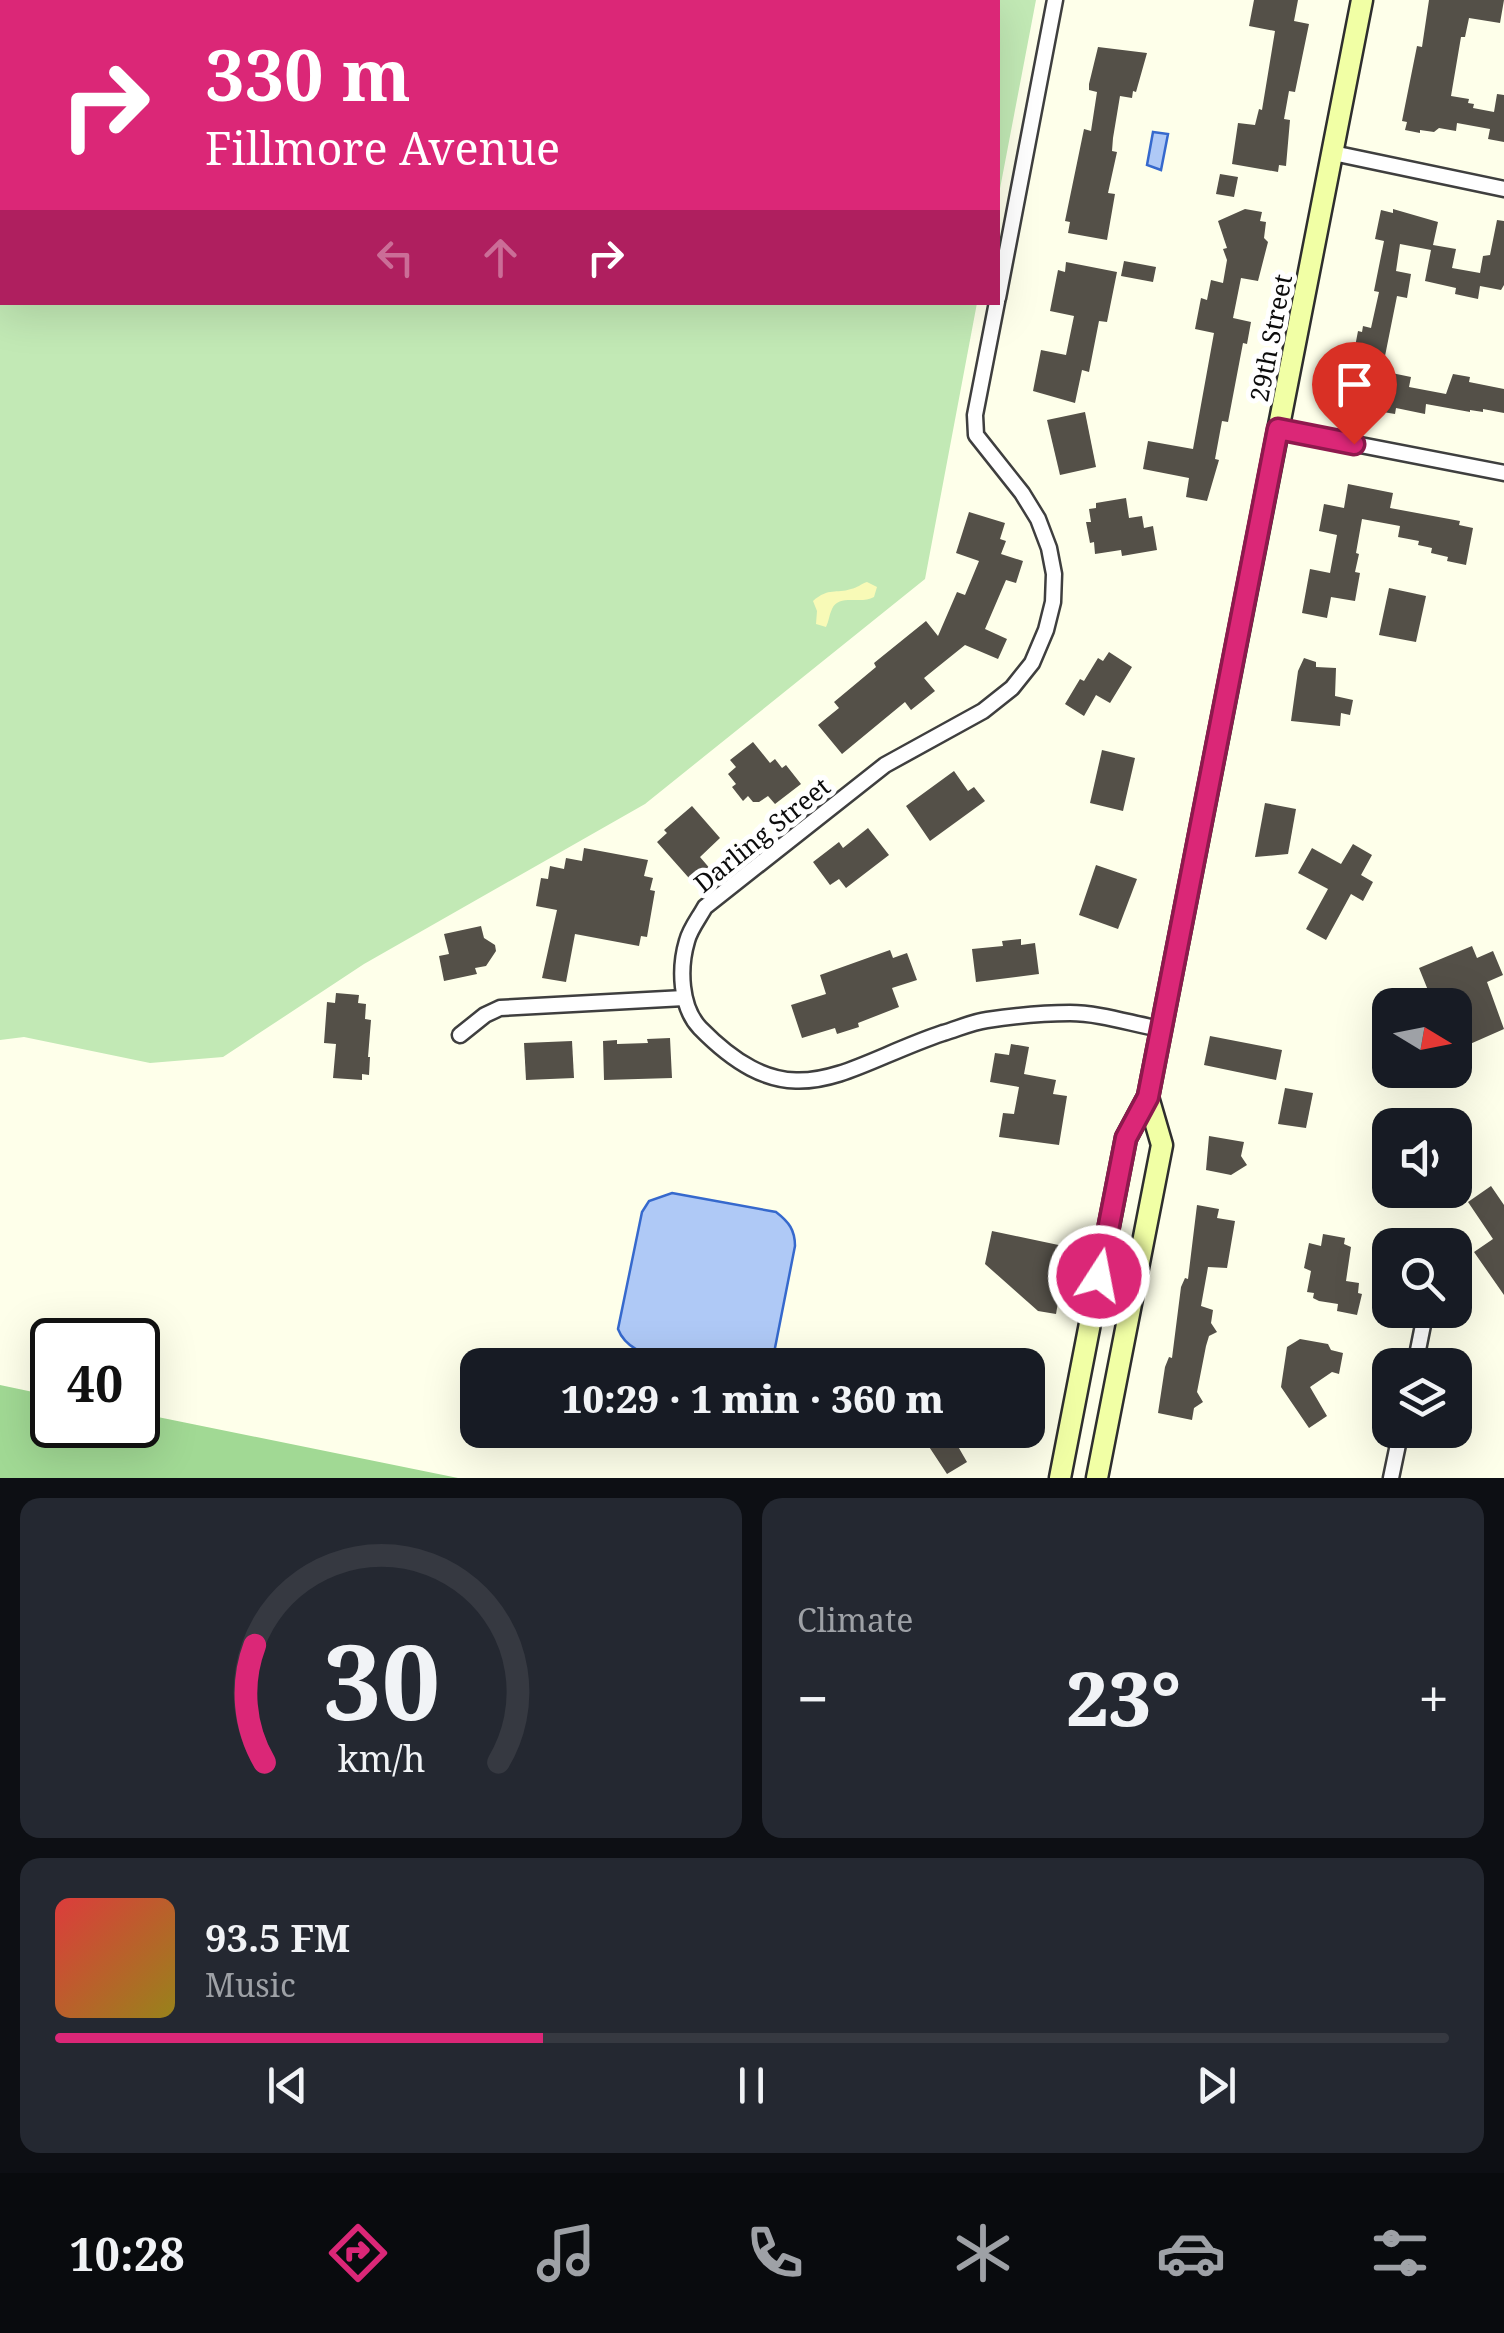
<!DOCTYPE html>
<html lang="en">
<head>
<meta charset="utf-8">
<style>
  :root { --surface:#171b24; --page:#242831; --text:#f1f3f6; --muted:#9ea1a6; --line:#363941; --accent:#db2777 }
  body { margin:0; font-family:"Noto Serif",serif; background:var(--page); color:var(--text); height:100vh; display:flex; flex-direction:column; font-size:38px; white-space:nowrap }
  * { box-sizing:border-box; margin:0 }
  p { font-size:32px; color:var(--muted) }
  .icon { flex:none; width:55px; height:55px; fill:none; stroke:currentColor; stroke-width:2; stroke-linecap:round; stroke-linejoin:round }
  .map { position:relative; height:1478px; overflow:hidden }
  .drawer { display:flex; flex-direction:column; gap:20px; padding:20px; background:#0d0f14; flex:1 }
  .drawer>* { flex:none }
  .hud { position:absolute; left:0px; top:0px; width:1000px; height:305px; box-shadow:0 10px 40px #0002; background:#db2777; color:#fff; overflow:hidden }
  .needle { width:65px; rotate:100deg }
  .buttons { position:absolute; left:1372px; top:988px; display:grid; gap:20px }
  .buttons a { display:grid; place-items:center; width:100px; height:100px; border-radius:20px; background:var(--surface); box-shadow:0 10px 40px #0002; font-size:50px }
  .speed { position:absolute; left:30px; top:1318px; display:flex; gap:20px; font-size:50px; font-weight:700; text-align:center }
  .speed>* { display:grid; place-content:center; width:130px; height:130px; border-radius:50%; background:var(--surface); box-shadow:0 10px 40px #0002; line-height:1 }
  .speed .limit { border:5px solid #111; border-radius:15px; background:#fff; color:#111 }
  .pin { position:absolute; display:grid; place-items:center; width:85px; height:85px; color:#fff; margin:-102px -42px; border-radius:50% 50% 50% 0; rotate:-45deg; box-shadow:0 0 10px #0007 }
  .pin .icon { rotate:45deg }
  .me { position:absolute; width:110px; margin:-55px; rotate:11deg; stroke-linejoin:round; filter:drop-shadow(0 0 8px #0008) }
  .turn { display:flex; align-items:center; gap:35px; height:210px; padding:0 40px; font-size:45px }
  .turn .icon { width:130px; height:130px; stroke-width:2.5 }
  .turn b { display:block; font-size:70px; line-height:85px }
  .lanes { display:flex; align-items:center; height:95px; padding:0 40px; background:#0003; justify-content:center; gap:50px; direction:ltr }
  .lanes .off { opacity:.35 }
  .big { font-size:75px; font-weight:800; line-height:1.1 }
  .drawer .tile { flex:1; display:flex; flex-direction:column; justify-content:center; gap:15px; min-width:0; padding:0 35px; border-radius:20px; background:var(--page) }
  .drawer .dial { align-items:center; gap:0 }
  .dial svg { height:260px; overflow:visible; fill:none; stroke:var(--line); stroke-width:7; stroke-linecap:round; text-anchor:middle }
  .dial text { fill:var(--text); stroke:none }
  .song { display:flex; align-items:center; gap:30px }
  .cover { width:120px; height:120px; border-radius:15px; background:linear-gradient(135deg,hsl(0 70% 55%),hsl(50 70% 35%)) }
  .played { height:10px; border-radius:5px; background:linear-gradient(90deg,var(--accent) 35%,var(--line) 35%) }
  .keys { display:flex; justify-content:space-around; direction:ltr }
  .heat { display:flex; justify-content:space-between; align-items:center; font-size:55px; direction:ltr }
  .drawer .tiles { flex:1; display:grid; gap:20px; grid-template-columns:1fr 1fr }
  .tile:last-child { grid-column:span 2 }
  .trip { position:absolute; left:460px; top:1348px; width:585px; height:100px; border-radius:20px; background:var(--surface); box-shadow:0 10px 40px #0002; font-weight:800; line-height:100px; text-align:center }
  .dock { display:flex; height:160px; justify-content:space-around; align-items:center; background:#090b0e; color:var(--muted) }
  .dock .icon { width:70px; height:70px }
  .dock .on { color:var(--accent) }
  .dock b { font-size:45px; color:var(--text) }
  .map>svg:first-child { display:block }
</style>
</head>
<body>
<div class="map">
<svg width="1504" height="1478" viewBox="0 0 1504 1478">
  <rect width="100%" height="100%" fill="#feffea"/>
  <path fill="#c2e9b5" d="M0,0H1036L998,199V2H2V302L977,303L925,579L645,804L364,964L223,1057L150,1063L24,1037L0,1040Z"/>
  <path fill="#a1d994" d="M0,1385L52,1396V1425H138V1413L458,1478H0Z"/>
  <path fill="#f8fab7" d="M867,582L877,587L874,597C861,605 839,593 832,609C829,615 829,621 826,627L816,624L817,611L813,601C829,587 836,594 851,589C857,588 861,584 867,582Z"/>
  <path fill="#d7f0c7" d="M468,0H654L481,2Z"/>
  <g fill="#afc9f6" stroke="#3669cd" stroke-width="2.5">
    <path d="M1153,132L1168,134L1161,170L1147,165Z"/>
    <path d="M672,1193L776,1212C789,1222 795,1230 795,1246L774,1353L767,1365C728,1365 634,1372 618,1329L642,1212L649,1201Z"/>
  </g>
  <g fill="#545048">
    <path d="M1254,0H1298L1294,21L1309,24L1295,92L1289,91L1284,119L1290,120L1286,166L1279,165L1278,172L1232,164L1238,123L1255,125L1259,109L1262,110L1275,31L1249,26Z"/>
    <path d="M1429,0H1504L1500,23L1469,18L1465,37H1461L1451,96L1469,99L1468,103L1474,104L1473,108L1494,112L1497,94L1504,95V142L1488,139L1490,129L1457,123L1456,131L1439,128L1434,132L1420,130V133L1405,130L1407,122L1402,121L1417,46L1422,47Z"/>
    <path d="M1098,47L1147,53L1136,92L1133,91L1132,98L1120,96L1113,138L1112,151L1117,152L1108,193L1115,194L1107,240L1068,233L1070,222L1065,221L1084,129L1091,131L1097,92L1089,90V84Z"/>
    <path d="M1220,174L1238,177L1234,197L1216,194Z"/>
    <path d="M1245,209L1262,212L1260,221L1266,222L1264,238L1268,242L1258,281L1241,278L1233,318L1251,322L1247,344L1243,343L1228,422L1222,421L1215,459L1219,460L1207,501L1186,497L1189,478L1143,469L1148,441L1193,449L1214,333L1195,329L1201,298L1207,300L1211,280L1223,283L1227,260L1223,249L1227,248L1218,221Z"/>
    <path d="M1393,209L1438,222L1433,245L1456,249L1452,268L1480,273L1483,256L1490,255L1497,220L1504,221V285L1501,290L1480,286L1478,299L1455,294L1456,288L1425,281L1431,250L1400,244L1396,271L1411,274L1407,298L1397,296L1382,371L1411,377L1409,387L1446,394L1453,374L1470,377L1469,382L1504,389V413L1483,409V412L1470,410V412L1426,404L1425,414L1396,408L1395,414L1377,411L1378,405L1346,394L1358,331L1362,332L1363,326L1371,328L1379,292L1374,291L1384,241L1375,239L1381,210L1393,213Z"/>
    <path d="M1124,261L1156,267L1153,282L1121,276Z"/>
    <path d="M1066,262L1117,272L1107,322L1099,321L1089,372L1082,370L1075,403L1033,391L1041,350L1066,355L1074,316L1050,311L1058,270L1065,272Z"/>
    <path d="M1085,412L1096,467L1060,475L1047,420Z"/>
    <path d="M1348,484L1393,493L1390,508L1460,521L1459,525L1473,528L1466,565L1447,561L1448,557L1431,553L1432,548L1418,545L1419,541L1398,537L1400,526L1362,519L1356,553L1359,554L1355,572L1360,573L1355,601L1331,597L1327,618L1302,613L1310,569L1330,573L1337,535L1319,531L1324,504L1344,508Z"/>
    <path d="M1126,498L1129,518L1142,516L1144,528L1153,526L1157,550L1122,556L1121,550L1095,554L1094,542L1090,543L1086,522H1091L1089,509L1096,508V503Z"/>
    <path d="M969,512L1005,523L1000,539L1006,541L1001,554L1023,561L1016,583L1006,580L985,629L1007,639L998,659L965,645L924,678L935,691L911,710L905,702L842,754L818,725L839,708L834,702L876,667L874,663L926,621L938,636L957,592L965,595L979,561L956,553Z"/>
    <path d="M1389,588L1426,596L1416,642L1379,635Z"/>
    <path d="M1109,652L1132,667L1110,703L1096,695L1084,716L1065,704L1080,679L1084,681L1098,658L1103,661Z"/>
    <path d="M1304,658L1316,662V667L1336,668L1335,696L1353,700L1350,715L1341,713L1340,726L1291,721L1298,671Z"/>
    <path d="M753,742L770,763L775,759L782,768L786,765L801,784L775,804L768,796L759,802H753L748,796L743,801L732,787L736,784L728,774L736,767L730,760Z"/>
    <path d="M1102,750L1135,758L1123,811L1090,803Z"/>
    <path d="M954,771L968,791L974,787L985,801L930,841L906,806Z"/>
    <path d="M1265,803L1296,809L1288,854L1255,857Z"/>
    <path d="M692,806L720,838L700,857L712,871L696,886L657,842L667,833L664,830Z"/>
    <path d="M868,828L889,855L846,888L839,879L830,885L813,862L839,842L843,848Z"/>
    <path d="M1353,844L1372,855L1361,875L1373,882L1363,901L1351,894L1326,940L1306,929L1328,889L1298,873L1312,848L1341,864Z"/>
    <path d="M584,848L648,860L644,876L653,878L650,890L655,891L647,937L641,936L639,946L575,934L566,982L542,978L557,910L536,906L541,878L548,879L550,866L564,869L566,858L582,861Z"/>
    <path d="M1096,865L1137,879L1118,929L1079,915Z"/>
    <path d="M481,926L484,938L495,945L496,951L486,966L475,968L477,974L444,981L439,956L449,954L444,934Z"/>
    <path d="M1021,939V945L1035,943L1039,974L976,982L972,949L1003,946L1002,941Z"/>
    <path d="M1472,946L1477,958L1493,951L1503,975L1487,982L1504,1029L1470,1044L1451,998L1434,1005L1419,968Z"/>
    <path d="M890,950L893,958L907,953L917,980L892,988L899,1007L858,1023L859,1027L837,1034L835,1028L802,1038L791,1005L826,994L820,975Z"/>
    <path d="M336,993L359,995L358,1003L366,1004L365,1019L371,1020L368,1057H370L369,1075L362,1074V1080L333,1078L336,1044L324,1043L327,1002L335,1003Z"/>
    <path d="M1210,1036L1282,1050L1276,1080L1204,1065Z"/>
    <path d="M670,1038L672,1078L604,1080L603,1041L617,1040V1044L648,1043L647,1039Z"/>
    <path d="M572,1041L574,1078L526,1080L524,1043Z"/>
    <path d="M1011,1044L1029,1047L1024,1074L1056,1080L1053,1094L1067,1096L1059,1145L999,1137L1003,1113L1014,1114L1019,1087L990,1082L995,1053L1009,1055Z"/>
    <path d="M1285,1088L1313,1093L1306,1128L1278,1124Z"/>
    <path d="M1209,1136L1244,1142L1241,1156L1247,1165L1231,1175L1206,1170Z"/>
    <path d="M1491,1186L1504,1205V1295L1474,1252L1493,1239L1468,1202Z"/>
    <path d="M1197,1205L1219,1209L1217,1218L1235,1221L1227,1268L1208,1267L1201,1306L1213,1310L1211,1323L1217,1332L1209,1336L1206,1346L1197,1392L1203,1402L1194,1408L1192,1420L1158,1413L1165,1367L1169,1357L1172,1358L1181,1287L1185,1278L1188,1279Z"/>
    <path d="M992,1231L1068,1247L1056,1314L1038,1311L985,1264Z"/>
    <path d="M1323,1234L1345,1238L1344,1244L1351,1247L1346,1281L1359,1283L1358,1293L1362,1294L1357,1315L1337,1311L1338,1304L1319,1301L1313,1298L1314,1293L1307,1292L1311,1271L1304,1268L1309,1243L1321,1246Z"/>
    <path d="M1300,1339L1328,1344L1331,1350L1343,1353L1339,1374L1332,1372L1310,1387L1327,1416L1309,1428L1281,1387L1287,1347Z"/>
    <path d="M842,1430H882L855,1447Z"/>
    <path d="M918,1430H975L956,1443L967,1462L947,1474Z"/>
  </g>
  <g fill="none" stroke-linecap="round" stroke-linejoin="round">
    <defs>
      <g id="street">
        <path d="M1333,153L1504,189"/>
        <path d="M998,298L1055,0"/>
        <path d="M997,302L975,415L976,435L1022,493L1038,519L1049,548L1054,574L1053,602L1046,630L1032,663L1012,688L983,711L885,765L705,907C699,918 690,929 687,941C679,968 680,1007 700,1028C793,1123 842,1067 943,1033C957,1029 972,1022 987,1020C1014,1016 1043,1013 1070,1013C1100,1013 1132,1024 1161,1029"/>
        <path d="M1278,429L1504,473"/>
        <path d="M460,1035L485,1015L500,1008L684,998"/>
        <path d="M1415,1365L1426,1310"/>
        <path d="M1391,1478L1401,1430"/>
      </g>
      <g id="secondary">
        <path d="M1060,1478L1126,1138L1148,1097L1362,0"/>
        <path d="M1097,1478L1162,1145L1148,1097"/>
      </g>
    </defs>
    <use href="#street" stroke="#3f3f3f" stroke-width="19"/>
    <use href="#secondary" stroke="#2e2e2e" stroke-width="25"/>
    <use href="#street" stroke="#fff" stroke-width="14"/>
    <use href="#secondary" stroke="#f1ffa5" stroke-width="20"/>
  </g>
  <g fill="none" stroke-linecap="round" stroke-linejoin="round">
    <defs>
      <path id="route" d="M1099,1276L1126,1138L1148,1097L1278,429L1354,444"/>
    </defs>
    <use href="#route" stroke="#8e194d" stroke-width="25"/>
    <use href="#route" stroke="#db2777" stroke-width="18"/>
  </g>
  <g text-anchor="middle" stroke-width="10" stroke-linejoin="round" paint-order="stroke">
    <g font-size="25" fill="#0c0c0c" stroke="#fff">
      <text transform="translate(1271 338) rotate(-79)" y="9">29th Street</text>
      <text transform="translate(762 835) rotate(-39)" y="9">Darling Street</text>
    </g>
  </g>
</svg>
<div class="buttons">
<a><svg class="needle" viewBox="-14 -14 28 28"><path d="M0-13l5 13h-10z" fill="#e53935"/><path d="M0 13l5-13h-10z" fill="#9ea1a6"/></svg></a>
<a><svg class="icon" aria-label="sound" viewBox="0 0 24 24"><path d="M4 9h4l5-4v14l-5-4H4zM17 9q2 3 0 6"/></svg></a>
<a><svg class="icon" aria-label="search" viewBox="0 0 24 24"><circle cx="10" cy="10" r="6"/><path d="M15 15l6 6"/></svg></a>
<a><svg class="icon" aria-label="layers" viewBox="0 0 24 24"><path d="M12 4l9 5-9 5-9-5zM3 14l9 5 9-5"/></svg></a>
</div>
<div class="speed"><div class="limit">40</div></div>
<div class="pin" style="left:1354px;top:444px;background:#d93025"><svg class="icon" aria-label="arrive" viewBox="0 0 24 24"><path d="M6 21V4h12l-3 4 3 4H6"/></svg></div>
<svg class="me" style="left:1099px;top:1276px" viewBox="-20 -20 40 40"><circle r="17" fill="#db2777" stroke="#fff" stroke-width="3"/><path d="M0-11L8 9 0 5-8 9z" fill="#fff"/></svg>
<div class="trip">10:29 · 1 min · 360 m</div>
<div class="hud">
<div class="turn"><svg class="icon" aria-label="right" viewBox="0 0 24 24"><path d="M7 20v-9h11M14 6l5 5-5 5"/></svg><div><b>330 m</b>Fillmore Avenue</div></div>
<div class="lanes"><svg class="icon off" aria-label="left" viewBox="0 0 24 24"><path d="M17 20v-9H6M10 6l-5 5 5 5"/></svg><svg class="icon off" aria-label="ahead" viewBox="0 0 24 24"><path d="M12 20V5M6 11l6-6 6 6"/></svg><svg class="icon" aria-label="right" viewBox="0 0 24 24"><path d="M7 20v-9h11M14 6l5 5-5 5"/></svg></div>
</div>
</div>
<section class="drawer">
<div class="tiles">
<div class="tile dial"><svg viewBox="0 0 100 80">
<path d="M14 69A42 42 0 1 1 86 69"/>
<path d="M14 69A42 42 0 0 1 11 33" stroke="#db2777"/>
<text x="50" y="56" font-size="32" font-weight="700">30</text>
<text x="50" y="72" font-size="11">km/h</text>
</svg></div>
<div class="tile"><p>Climate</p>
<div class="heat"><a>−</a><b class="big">23°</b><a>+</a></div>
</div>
<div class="tile">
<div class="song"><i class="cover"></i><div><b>93.5 FM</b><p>Music</p></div></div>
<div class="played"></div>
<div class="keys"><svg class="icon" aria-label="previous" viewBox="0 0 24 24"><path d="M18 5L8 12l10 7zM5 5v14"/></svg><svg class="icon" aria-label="pause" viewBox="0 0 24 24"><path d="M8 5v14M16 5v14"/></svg><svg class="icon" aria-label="next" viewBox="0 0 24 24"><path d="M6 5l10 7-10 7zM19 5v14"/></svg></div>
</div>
</div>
</section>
<nav class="dock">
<b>10:28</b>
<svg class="icon on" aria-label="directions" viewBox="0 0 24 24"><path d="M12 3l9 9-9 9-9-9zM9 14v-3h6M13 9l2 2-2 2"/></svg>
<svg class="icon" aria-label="music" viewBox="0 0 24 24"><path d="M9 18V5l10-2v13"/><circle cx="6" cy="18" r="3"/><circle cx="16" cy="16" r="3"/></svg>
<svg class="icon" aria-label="phone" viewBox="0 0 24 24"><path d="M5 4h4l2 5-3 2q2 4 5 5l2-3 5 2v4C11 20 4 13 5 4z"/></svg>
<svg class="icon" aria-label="climate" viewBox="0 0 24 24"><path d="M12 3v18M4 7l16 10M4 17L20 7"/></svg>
<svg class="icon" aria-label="car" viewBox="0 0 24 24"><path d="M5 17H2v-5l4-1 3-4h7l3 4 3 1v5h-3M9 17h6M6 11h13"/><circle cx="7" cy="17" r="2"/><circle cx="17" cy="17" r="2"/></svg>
<svg class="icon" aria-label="filters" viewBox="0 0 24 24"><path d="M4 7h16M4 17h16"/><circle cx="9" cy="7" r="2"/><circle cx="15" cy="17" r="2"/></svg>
</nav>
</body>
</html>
